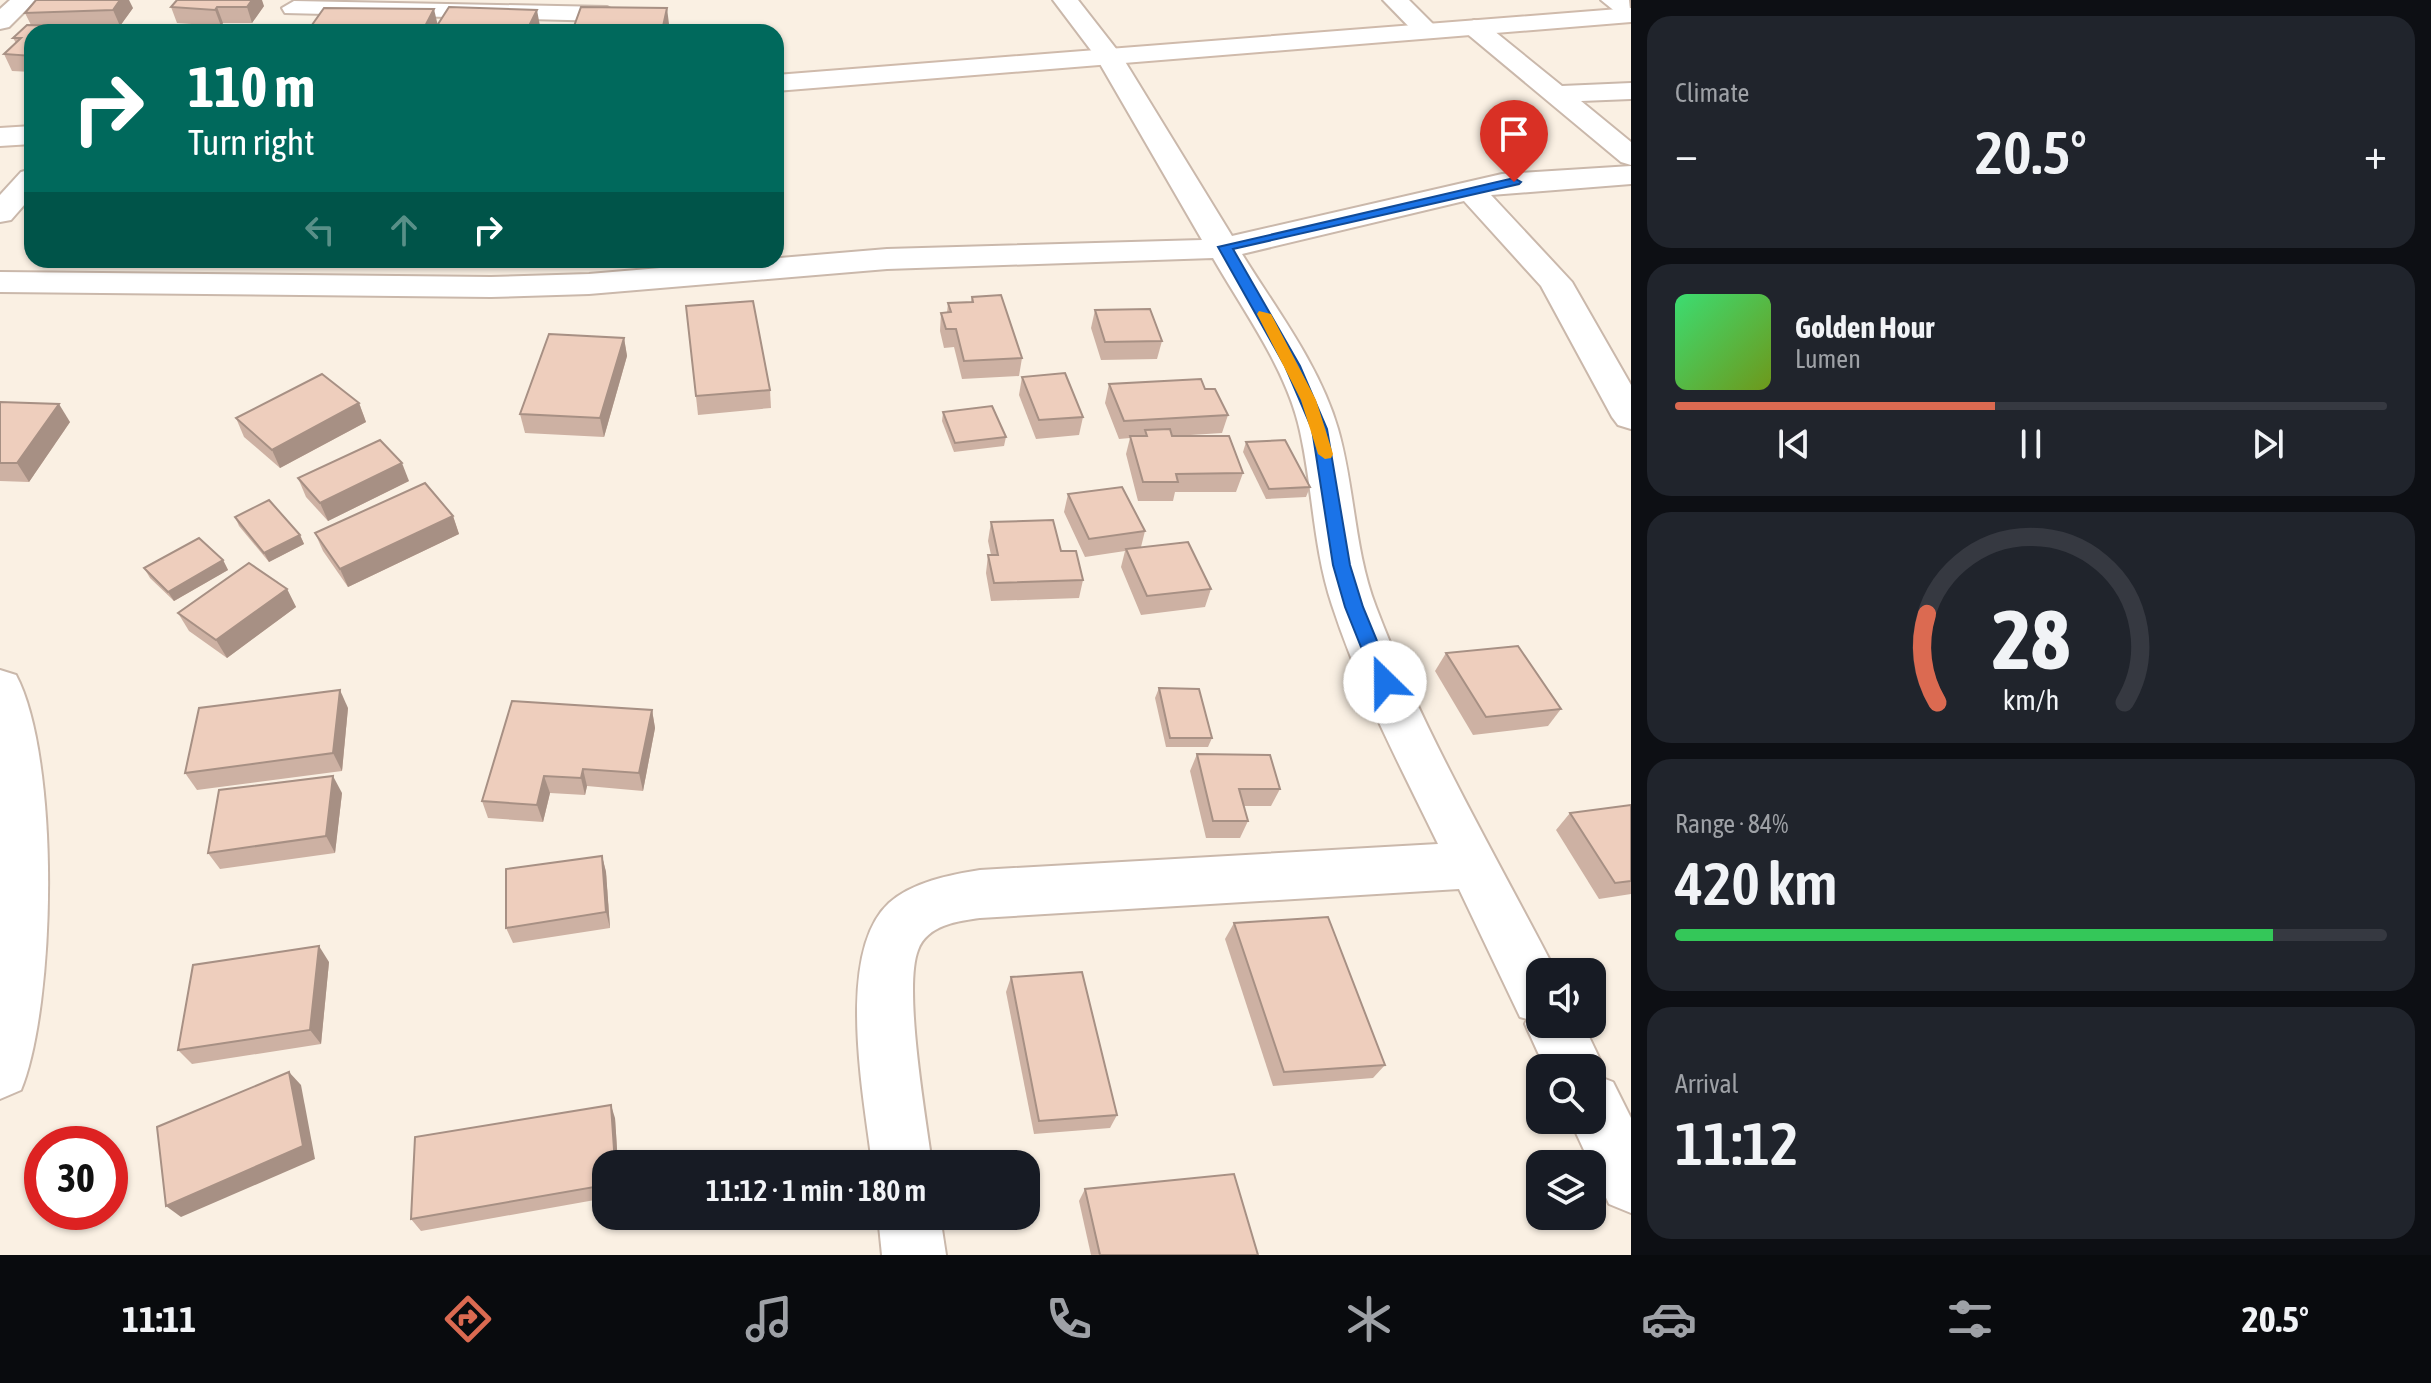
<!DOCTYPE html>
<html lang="en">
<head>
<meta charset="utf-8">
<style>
  :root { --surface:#171b24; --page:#20242c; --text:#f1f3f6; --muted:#9ea1a6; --line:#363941; --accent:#db6a51 }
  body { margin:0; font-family:"Asap Condensed",sans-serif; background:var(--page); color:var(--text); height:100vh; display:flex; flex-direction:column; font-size:30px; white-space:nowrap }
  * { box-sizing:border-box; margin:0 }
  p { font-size:26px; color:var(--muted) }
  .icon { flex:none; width:44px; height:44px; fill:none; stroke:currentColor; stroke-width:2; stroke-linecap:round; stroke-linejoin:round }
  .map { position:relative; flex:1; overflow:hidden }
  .sheet { display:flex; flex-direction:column; gap:16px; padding:16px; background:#0d0f14; width:800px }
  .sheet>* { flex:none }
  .guide { position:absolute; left:24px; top:24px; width:760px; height:244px; border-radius:24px; box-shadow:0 2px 6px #0004; background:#00695c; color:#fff; overflow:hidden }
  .tools { position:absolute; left:1526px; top:958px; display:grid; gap:16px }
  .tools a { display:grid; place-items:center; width:80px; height:80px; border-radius:16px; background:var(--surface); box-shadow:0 2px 6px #0004; font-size:40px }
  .speed { position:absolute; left:24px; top:1126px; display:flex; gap:16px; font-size:40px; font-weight:700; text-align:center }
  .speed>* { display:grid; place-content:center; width:104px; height:104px; border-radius:50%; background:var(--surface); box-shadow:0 2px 6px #0004; line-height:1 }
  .speed .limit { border:12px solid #d22; background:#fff; color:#111 }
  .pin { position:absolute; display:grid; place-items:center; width:68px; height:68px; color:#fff; margin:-82px -34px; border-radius:50% 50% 50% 0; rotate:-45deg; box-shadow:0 0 8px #0007 }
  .pin .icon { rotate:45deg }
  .me { position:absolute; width:88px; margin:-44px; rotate:337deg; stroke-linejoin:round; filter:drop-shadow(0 0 6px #0008) }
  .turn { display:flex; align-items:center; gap:28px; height:168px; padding:0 32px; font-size:36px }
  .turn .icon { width:104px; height:104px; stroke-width:2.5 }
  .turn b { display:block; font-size:56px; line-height:68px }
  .lanes { display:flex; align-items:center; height:76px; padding:0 32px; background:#0003; justify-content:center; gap:40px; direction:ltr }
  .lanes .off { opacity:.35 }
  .big { font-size:60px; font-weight:600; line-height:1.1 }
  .sheet .widget { flex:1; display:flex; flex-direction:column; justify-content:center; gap:12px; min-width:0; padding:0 28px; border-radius:24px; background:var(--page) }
  .sheet .dial { align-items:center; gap:0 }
  .dial svg { height:208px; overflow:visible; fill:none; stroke:var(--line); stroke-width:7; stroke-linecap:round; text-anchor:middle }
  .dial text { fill:var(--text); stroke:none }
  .song { display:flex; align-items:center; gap:24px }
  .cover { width:96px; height:96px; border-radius:12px; background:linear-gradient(135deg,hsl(140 70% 55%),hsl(80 70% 35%)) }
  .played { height:8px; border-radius:4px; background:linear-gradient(90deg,var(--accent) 45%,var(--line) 45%) }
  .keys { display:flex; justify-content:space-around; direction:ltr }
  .heat { display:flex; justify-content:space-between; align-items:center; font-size:44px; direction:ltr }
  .charge { height:12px; border-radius:6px; background:linear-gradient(90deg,#34c759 84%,var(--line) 0) }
  .trip { position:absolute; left:592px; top:1150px; width:448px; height:80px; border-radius:24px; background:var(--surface); box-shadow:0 2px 6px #0004; font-weight:600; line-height:80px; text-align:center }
  .menu { display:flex; height:128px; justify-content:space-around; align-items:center; background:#090b0e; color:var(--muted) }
  .menu .icon { width:56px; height:56px }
  .menu .active { color:var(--accent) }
  .menu b { font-size:36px; color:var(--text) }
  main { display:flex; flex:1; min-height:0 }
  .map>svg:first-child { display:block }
</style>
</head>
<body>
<main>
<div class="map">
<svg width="1631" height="1255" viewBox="0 0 1631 1255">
  <rect width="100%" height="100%" fill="#faf0e3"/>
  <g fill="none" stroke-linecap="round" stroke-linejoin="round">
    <defs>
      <g id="street">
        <path d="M10,0H36L9,27L0,29V9Z"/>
        <path d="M1053,0H1078L1121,55L1232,236L1502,174L1631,166V184L1491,195L1572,282L1631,385V429L1618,425L1612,417L1541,286L1464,201L1242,254C1276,309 1320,366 1338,429C1355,488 1354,550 1376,607C1424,734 1494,852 1556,972H1540V1024H1583L1604,1068L1600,1077L1613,1082L1631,1118V1213L1609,1204L1570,1120H1592V1068H1545L1525,1024L1527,1019L1520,1017L1459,889L980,918C958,921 927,925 918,950C903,988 926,1119 932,1164H872C864,1097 835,953 889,903C913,882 949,875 980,870L1438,844C1400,766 1359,688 1332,605C1313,548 1313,489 1300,431C1287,370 1244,312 1213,258L887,269L589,294L491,297L0,292V272L491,277L589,274L887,249L1202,240L1096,57Z"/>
        <path d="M1383,0H1409L1439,30L1426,38L1417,35Z"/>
        <path d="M1601,0H1629L1631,19L1622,17Z"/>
        <path d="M294,1L607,7L619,14L607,21L285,13L282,8Z"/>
        <path d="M1474,20L1483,22L1562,86L1631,83V99L1581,101L1631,142V165L1621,162L1465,32L1462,27Z"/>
        <path d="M32,169V196L11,220L0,222V195L21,172Z"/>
        <path d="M0,670L16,675C60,758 56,1004 21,1090L0,1099Z"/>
        <path d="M878,1216H940L946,1255H882Z"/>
      </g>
      <g id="secondary">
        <path d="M1631,8V22L776,91V75Z"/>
        <path d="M32,126V144L0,146V128Z"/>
      </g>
    </defs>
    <use href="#street" stroke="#cab8ab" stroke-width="4"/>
    <use href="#secondary" stroke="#cfbaab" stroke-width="4"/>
    <use href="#street" fill="#fff" fill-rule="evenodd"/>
    <use href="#secondary" fill="#fff" fill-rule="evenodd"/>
  </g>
  <g fill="#cdb1a3">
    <path d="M264,6L252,23H223L221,26L177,23L171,7Z"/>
    <path d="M133,8L120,26L128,31L228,30V32H32V72L12,71L4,54L16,43L13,38L31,25L25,13Z"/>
    <path d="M669,24L667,32H574L573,29Z"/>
    <path d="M972,297L1022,358L1019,376L962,379L954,347L944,348L940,331L941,313H947L948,303L971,302Z"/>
    <path d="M686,306L770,390L771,408L698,415Z"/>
    <path d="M1095,310L1162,341L1157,359L1101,360L1091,328Z"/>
    <path d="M624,338L627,356L604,437L525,433L520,414Z"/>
    <path d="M1022,377L1083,417L1079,435L1036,439L1019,395Z"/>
    <path d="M1109,384L1205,389L1228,415L1222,433L1175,436L1243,473L1236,492H1175L1173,501H1138L1126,454L1130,438L1119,439L1105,403Z"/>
    <path d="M0,402L70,422L29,482L0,481Z"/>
    <path d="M359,403L366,422L280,468L244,437L236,418Z"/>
    <path d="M943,412L1006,437L1004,446L954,452L942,421Z"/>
    <path d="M1246,442L1310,487L1306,497L1266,499L1243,452Z"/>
    <path d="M298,478L409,481L328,521L306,497Z"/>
    <path d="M1068,494L1145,531L1141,547L1211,589L1205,607L1141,615L1121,567L1125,551L1085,557L1064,512Z"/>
    <path d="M453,516L459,534L348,587L323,551L315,533Z"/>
    <path d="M235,517L300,535L304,544L269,562L239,526Z"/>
    <path d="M991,522L1061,551L1083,580L1079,598L991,601L986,573L988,555H991L988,541Z"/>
    <path d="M223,560L228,570L174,601L150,578L144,568Z"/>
    <path d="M287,589L296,607L227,658L189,631L178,613Z"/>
    <path d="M1446,653L1561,709L1548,726L1473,735L1435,671Z"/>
    <path d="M1159,688L1212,738L1208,747H1166L1155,698Z"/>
    <path d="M348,708L342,771L197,790L185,773Z"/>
    <path d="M652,710L655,728L643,791L587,786L585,795L550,793L543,822L488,818L482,801Z"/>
    <path d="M1197,754L1280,789L1271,806H1244L1248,821L1240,838H1206L1190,771Z"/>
    <path d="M342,793L335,853L220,869L208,853Z"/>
    <path d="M1631,805V894L1599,899L1556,830L1570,813Z"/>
    <path d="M602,856L606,872L610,928L513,943L506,928Z"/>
    <path d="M1234,923L1385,1065L1373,1078L1273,1086L1225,939Z"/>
    <path d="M329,962L321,1044L192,1064L178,1050Z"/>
    <path d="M1011,977L1117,1115L1110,1128L1034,1134L1006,992Z"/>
    <path d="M615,1118L618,1164H606V1198L421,1231L411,1219Z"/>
    <path d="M1085,1189L1258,1255H1091L1079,1201Z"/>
  </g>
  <g fill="#a79084">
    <path d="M120,0H129L133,8L120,26L113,10Z"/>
    <path d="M252,0H262L264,6L252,23L247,7Z"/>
    <path d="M217,7L223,23L221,26L215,10Z"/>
    <path d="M667,8L669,24L667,32H662Z"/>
    <path d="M434,9L438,26L434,32H422Z"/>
    <path d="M537,10L540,26L537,32H526Z"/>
    <path d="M624,338L627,356L604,437L600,418Z"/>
    <path d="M359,403L366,422L280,468L272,450Z"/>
    <path d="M59,404L70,422L29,482L17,463Z"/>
    <path d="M402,463L409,481L328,521L320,503Z"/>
    <path d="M453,516L459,534L348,587L340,569Z"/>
    <path d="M300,535L304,544L269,562L264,553Z"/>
    <path d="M223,560L228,570L174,601L168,592Z"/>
    <path d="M287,589L296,607L227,658L216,640Z"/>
    <path d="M340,690L348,708L342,771L333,753Z"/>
    <path d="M652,710L655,728L643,791L639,773Z"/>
    <path d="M583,769L587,786L585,795L581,778Z"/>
    <path d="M333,776L342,793L335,853L326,836Z"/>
    <path d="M544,776L550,793L543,822L537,805Z"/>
    <path d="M602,856L606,872L610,928L606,912Z"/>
    <path d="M319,946L329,962L321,1044L310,1030Z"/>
    <path d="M289,1072L301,1085L315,1159L181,1217L166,1206Z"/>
    <path d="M611,1105L615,1118L618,1164H615Z"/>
  </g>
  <g fill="#eecebd" stroke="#a79084" stroke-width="2">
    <path d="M36,0H120L113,10L25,13Z"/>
    <path d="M177,0H252L247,7H217L215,10L171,7Z"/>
    <path d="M449,7L537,10L526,32H433Z"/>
    <path d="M581,7L667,8L662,31L607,32L608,29H573Z"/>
    <path d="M324,8L434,9L422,32H307Z"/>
    <path d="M27,25L126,27L121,32H32V56L4,54L21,38H13Z"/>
    <path d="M193,25L189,30H228L225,32H127L133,26Z"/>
    <path d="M1001,295L1022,358L964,361L956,329H946L941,313L951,312L948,303L973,302L972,297Z"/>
    <path d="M753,301L770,390L696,396L686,306Z"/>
    <path d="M1150,309L1162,341L1105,342L1095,310Z"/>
    <path d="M549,334L624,338L600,418L520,414Z"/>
    <path d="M1065,373L1083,417L1039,420L1022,377Z"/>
    <path d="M322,374L359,403L272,450L236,418Z"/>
    <path d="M1201,379L1205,389H1215L1228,415L1124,421L1109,384Z"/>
    <path d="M0,402L59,404L17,463H0Z"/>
    <path d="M992,406L1006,437L955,443L943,412Z"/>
    <path d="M1170,429L1172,436H1229L1243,473L1176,474L1178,482H1143L1130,436H1147L1145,430Z"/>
    <path d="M380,440L402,463L320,503L298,478Z"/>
    <path d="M1285,440L1310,487L1269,489L1246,442Z"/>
    <path d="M425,483L453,516L340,569L315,533Z"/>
    <path d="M1122,487L1145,531L1089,539L1068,494Z"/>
    <path d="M269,500L300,535L264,553L235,517Z"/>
    <path d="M1053,520L1061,551H1076L1083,580L994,583L988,555H998L991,522Z"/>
    <path d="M199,538L223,560L168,592L144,568Z"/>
    <path d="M1188,542L1211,589L1147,596L1126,549Z"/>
    <path d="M249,563L287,589L216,640L178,613Z"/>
    <path d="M1518,646L1561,709L1486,717L1446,653Z"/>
    <path d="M1159,688L1199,689L1212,738H1170Z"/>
    <path d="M340,690L333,753L185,773L199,708Z"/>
    <path d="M512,701L652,710L639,773L583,769L581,778L544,776L537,805L482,801Z"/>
    <path d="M1197,754L1270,755L1280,789H1239L1248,821H1213Z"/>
    <path d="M333,776L326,836L208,853L219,790Z"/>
    <path d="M1631,805V881L1615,883L1570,813Z"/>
    <path d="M602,856L606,912L506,928V869Z"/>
    <path d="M1328,917L1385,1065L1284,1072L1234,923Z"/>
    <path d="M319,946L310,1030L178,1050L193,965Z"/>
    <path d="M1082,972L1117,1115L1039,1121L1011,977Z"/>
    <path d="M289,1072L303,1146L166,1206L157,1127Z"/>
    <path d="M611,1105L615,1164H606V1185L411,1219L415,1137Z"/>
    <path d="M1234,1174L1258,1255H1100L1085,1189Z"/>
  </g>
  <path fill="#1a73e8" stroke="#114b97" stroke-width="2" d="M1514,178L1521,182L1519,184L1233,249L1300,366L1327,429L1350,565L1363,607L1394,682L1385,690L1375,682L1345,607L1333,565L1312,429L1285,366L1218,247Z"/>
  <path fill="#f59e0b" d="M1259,311L1271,314L1316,400L1333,454L1331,458L1325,459L1318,454L1301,400L1257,314Z"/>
</svg>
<div class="tools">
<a><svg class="icon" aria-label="sound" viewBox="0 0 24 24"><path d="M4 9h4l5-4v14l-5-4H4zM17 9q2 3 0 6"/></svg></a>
<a><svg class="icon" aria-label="search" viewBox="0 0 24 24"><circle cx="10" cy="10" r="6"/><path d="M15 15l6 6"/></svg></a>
<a><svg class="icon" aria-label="layers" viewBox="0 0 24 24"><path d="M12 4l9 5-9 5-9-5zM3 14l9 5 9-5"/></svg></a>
</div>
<div class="speed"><div class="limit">30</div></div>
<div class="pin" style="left:1514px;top:182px;background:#d93025"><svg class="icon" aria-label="arrive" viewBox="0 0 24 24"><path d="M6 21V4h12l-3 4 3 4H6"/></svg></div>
<svg class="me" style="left:1385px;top:682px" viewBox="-20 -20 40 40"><circle r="19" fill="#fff"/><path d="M0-13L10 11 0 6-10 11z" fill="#1a73e8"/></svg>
<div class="trip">11:12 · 1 min · 180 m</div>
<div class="guide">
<div class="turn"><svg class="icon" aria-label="right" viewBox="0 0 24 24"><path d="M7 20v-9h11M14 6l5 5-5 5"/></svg><div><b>110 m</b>Turn right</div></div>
<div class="lanes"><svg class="icon off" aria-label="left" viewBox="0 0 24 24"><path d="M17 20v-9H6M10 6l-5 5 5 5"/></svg><svg class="icon off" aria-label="ahead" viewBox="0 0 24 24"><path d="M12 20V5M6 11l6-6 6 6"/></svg><svg class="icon" aria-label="right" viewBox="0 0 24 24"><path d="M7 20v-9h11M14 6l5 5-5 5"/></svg></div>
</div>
</div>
<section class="sheet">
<div class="widget"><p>Climate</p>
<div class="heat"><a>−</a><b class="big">20.5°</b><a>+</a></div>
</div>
<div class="widget">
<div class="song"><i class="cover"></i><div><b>Golden Hour</b><p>Lumen</p></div></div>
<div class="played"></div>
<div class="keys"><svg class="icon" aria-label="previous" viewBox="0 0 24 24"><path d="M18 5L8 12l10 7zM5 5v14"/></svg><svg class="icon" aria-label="pause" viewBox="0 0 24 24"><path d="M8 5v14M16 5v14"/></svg><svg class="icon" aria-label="next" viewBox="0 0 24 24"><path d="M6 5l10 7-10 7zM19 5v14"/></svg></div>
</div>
<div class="widget dial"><svg viewBox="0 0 100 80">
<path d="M14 69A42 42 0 1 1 86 69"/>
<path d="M14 69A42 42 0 0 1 10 35" stroke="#db6a51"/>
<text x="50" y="56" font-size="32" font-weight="700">28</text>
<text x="50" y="72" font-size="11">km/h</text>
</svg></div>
<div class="widget"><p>Range · 84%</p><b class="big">420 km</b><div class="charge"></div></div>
<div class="widget"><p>Arrival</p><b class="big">11:12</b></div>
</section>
</main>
<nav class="menu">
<b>11:11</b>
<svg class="icon active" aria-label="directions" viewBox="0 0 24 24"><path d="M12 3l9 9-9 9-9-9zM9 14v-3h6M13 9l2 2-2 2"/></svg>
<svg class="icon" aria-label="music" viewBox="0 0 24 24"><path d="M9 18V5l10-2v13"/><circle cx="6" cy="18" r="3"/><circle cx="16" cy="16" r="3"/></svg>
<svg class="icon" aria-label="phone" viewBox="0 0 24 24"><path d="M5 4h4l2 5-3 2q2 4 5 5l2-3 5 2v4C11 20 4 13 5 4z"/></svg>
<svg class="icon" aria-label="climate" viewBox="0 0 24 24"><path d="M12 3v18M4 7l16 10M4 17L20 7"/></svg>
<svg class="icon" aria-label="car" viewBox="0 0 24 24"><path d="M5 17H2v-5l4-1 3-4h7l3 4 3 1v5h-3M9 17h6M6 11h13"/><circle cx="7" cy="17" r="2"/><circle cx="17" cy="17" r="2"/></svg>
<svg class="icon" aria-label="filters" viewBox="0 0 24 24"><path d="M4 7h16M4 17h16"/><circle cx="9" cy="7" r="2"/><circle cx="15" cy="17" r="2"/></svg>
<b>20.5°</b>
</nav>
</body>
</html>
